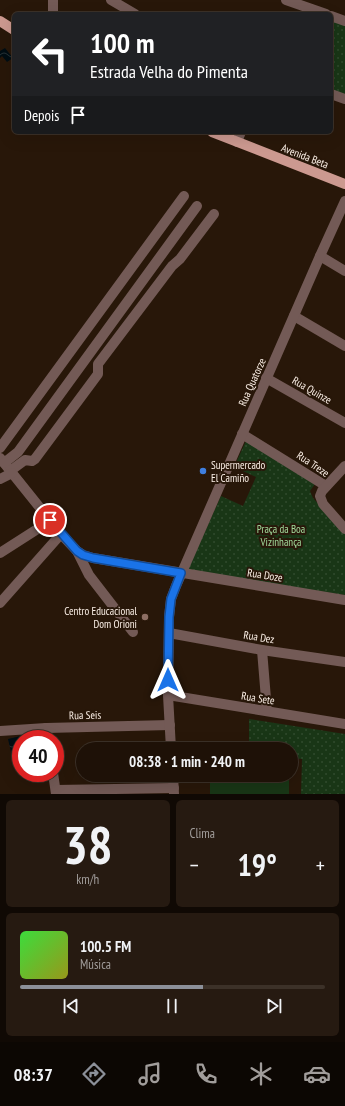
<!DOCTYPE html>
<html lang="pt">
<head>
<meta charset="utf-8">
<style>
  :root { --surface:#1e1107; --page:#261a11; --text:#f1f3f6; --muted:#a19d9b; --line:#3c3128; --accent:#8c9099 }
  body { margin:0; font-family:"PT Sans Narrow",sans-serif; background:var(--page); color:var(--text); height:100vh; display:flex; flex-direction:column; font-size:15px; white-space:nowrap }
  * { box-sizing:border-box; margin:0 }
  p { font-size:13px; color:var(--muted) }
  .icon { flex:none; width:22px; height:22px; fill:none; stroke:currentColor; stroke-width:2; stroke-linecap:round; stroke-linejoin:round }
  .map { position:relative; height:794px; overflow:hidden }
  .drawer { display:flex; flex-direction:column; gap:6px; padding:6px; background:#100904; flex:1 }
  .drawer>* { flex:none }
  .top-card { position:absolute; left:12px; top:12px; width:321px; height:122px; border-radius:6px; box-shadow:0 4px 16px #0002,0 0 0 1px var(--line); background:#202124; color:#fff; overflow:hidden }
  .speed { position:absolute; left:12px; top:730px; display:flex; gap:8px; font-size:20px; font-weight:700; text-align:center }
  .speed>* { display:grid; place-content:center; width:52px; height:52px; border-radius:50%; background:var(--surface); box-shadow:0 4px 16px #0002,0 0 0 1px var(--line); line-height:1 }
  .speed .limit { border:6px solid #d22; background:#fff; color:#111 }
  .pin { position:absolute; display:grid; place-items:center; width:34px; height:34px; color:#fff; margin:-17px; border:2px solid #fff; border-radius:50%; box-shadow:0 1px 4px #0007 }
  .me { position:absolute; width:44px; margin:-22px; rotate:0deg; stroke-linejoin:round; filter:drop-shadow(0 0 3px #0008) }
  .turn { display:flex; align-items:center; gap:14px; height:84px; padding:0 12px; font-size:18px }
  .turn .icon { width:52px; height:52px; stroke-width:2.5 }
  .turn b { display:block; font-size:28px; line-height:34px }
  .then { display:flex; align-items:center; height:38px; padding:0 12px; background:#0003; gap:8px; font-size:15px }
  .big { font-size:30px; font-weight:700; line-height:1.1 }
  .drawer .card { flex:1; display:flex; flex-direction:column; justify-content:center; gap:6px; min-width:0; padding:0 14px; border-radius:6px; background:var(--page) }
  .drawer .dial { align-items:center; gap:0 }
  .dial b { font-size:52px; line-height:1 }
  .song { display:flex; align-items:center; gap:12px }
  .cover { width:48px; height:48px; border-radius:6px; background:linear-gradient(135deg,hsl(120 70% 55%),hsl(60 70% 35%)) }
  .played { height:4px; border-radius:2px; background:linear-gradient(90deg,var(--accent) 60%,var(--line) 60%) }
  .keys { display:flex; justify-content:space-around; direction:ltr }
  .heat { display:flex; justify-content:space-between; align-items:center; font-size:22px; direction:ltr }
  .drawer .tiles { flex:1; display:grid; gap:6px; grid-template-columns:1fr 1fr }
  .card:last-child { grid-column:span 2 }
  .trip { position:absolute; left:76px; top:742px; width:222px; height:40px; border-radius:20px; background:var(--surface); box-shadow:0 4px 16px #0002,0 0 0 1px var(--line); font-weight:700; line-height:40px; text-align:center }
  .dock { display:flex; height:64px; justify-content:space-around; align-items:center; background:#0c0703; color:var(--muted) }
  .dock .icon { width:28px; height:28px }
  .dock .current { color:var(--accent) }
  .dock b { font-size:18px; color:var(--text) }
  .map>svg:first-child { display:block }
</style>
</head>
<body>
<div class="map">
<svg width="345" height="794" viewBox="0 0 345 794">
  <defs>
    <pattern id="grass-dots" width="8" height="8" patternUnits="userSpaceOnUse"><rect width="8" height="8" fill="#193616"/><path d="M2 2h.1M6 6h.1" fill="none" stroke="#304a2d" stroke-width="1.8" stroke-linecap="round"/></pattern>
    <pattern id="water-waves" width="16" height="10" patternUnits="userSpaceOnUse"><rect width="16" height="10" fill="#000d13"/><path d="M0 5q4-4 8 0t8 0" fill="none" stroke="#263135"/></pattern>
  </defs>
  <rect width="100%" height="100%" fill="#281709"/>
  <g fill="url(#grass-dots)">
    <path d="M331,20L345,25V95L331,90Z"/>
    <path d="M246,441L315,484L310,491L313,498L345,534V595L187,571L221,496L243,506L256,477L234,467Z"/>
    <path d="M249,719L345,734V794H301L302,759L291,758V749H249Z"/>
  </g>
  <rect fill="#193616" x="210" y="775" width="79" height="19"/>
  <g fill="url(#water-waves)">
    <path d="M5,48L13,58L7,62L2,56L0,58V51Z"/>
    <path d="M37,732L38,739H21V760L13,761L8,739Z"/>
  </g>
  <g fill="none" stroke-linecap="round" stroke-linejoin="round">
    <g stroke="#735a56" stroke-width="10">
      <path d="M111,0L135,14"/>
      <path d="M286,0L326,14"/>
      <path d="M53,14V0"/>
      <path d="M331,16L345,21"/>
      <path d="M331,94L345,99"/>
      <path d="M237,142L241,132"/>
      <path d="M320,256L345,271"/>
      <path d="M294,316L345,346"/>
      <path d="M266,378L345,423"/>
      <path d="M242,434L326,486"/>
      <path d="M0,448L184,196"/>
      <path d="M0,458L61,534L77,551L83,555L93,558L345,600"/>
      <path d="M4,463L18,452L197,206"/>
      <path d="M345,466L322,491L320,496L323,504L345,529"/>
      <path d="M10,471L25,460L32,461L35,459L98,374V364L172,266L180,259L214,214"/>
      <path d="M0,479L12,473"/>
      <path d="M77,551L89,575L133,632"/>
      <path d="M0,553L39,528L50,520"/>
      <path d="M0,603L61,534"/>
      <path d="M169,633L262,650L345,662"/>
      <path d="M262,650L267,711"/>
      <path d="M168,695L345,724"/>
      <path d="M46,728L47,739"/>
      <path d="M0,731L46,728L170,725"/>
      <path d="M171,749L168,695L169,617L171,599L176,586L320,256L345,201"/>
      <path d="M53,773L56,794"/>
      <path d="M173,775L174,794"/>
      <path d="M56,790L174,788"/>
    </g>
    <g stroke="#cc9990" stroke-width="10">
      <path d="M0,21L14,30"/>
      <path d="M212,132L345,184"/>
    </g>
  </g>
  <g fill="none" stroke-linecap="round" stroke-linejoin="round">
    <defs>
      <path id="route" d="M50,520L77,551L83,555L93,558L181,573L171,599L169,617L168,680"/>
    </defs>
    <use href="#route" stroke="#114b97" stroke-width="10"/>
    <use href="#route" stroke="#1a73e8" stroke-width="7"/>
  </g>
  <circle fill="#3f7fe0" stroke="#281709" stroke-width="1.5" cx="203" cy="471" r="4"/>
  <circle fill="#8d6e63" stroke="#281709" stroke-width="1.5" cx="145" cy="617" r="4"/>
  <g text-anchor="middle" stroke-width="4" stroke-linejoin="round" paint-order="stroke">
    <g font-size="11" fill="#fcf0e7" stroke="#281709">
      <text transform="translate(305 156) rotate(21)" y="4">Avenida Beta</text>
      <text transform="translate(252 382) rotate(-66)" y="4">Rua Quatorze</text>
      <text transform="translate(312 390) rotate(30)" y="4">Rua Quinze</text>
      <text transform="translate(313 464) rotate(34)" y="4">Rua Treze</text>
      <text transform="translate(265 575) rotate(9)" y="4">Rua Doze</text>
      <text transform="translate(259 637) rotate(9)" y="4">Rua Dez</text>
      <text transform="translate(258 698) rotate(9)" y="4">Rua Sete</text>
      <text transform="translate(85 715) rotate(-1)" y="4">Rua Seis</text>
    </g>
    <g font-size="11" fill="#fcf0e7" stroke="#281709" text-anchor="start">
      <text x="211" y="469">Supermercado<tspan x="211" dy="13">El Camiño</tspan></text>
      <text x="137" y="615" text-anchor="end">Centro Educacional<tspan x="137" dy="13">Dom Orioni</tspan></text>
    </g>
    <g font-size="11" fill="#a2db9c" stroke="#281709">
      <text x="281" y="533">Praça da Boa<tspan x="281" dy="13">Vizinhança</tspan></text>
    </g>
  </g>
</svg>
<div class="speed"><div class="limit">40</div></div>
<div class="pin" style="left:50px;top:520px;background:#d93025"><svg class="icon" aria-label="arrive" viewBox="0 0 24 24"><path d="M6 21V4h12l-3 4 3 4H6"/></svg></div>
<svg class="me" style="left:168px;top:680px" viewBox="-20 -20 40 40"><path d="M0-17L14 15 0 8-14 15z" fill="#1a73e8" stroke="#fff" stroke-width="4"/></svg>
<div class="trip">08:38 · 1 min · 240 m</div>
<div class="top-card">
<div class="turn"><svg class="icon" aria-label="left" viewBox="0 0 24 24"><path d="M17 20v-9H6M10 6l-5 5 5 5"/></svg><div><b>100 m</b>Estrada Velha do Pimenta</div></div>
<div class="then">Depois<svg class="icon" aria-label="arrive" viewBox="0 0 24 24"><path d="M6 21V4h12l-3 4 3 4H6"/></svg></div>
</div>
</div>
<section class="drawer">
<div class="tiles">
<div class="card dial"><b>38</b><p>km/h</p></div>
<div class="card"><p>Clima</p>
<div class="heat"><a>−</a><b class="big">19°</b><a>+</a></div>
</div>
<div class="card">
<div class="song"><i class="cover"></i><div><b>100.5 FM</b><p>Música</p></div></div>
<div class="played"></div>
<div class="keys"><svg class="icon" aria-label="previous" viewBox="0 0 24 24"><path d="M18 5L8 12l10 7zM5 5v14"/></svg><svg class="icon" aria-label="pause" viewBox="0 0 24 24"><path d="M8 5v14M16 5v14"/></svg><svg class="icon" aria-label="next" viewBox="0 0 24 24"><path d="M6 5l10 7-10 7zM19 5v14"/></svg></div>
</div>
</div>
</section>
<nav class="dock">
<b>08:37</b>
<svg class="icon current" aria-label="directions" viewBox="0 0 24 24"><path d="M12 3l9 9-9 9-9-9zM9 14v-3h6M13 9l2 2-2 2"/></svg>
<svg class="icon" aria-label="music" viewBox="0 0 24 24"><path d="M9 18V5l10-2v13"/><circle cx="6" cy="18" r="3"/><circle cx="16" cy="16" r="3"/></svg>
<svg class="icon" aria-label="phone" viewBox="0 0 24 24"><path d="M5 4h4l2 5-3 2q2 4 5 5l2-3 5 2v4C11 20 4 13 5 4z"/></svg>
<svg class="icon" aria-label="climate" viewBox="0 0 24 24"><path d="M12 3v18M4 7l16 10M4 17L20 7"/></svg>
<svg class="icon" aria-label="car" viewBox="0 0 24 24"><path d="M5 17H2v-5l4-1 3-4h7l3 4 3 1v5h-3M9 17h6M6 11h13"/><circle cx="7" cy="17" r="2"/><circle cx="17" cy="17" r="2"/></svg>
</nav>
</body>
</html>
